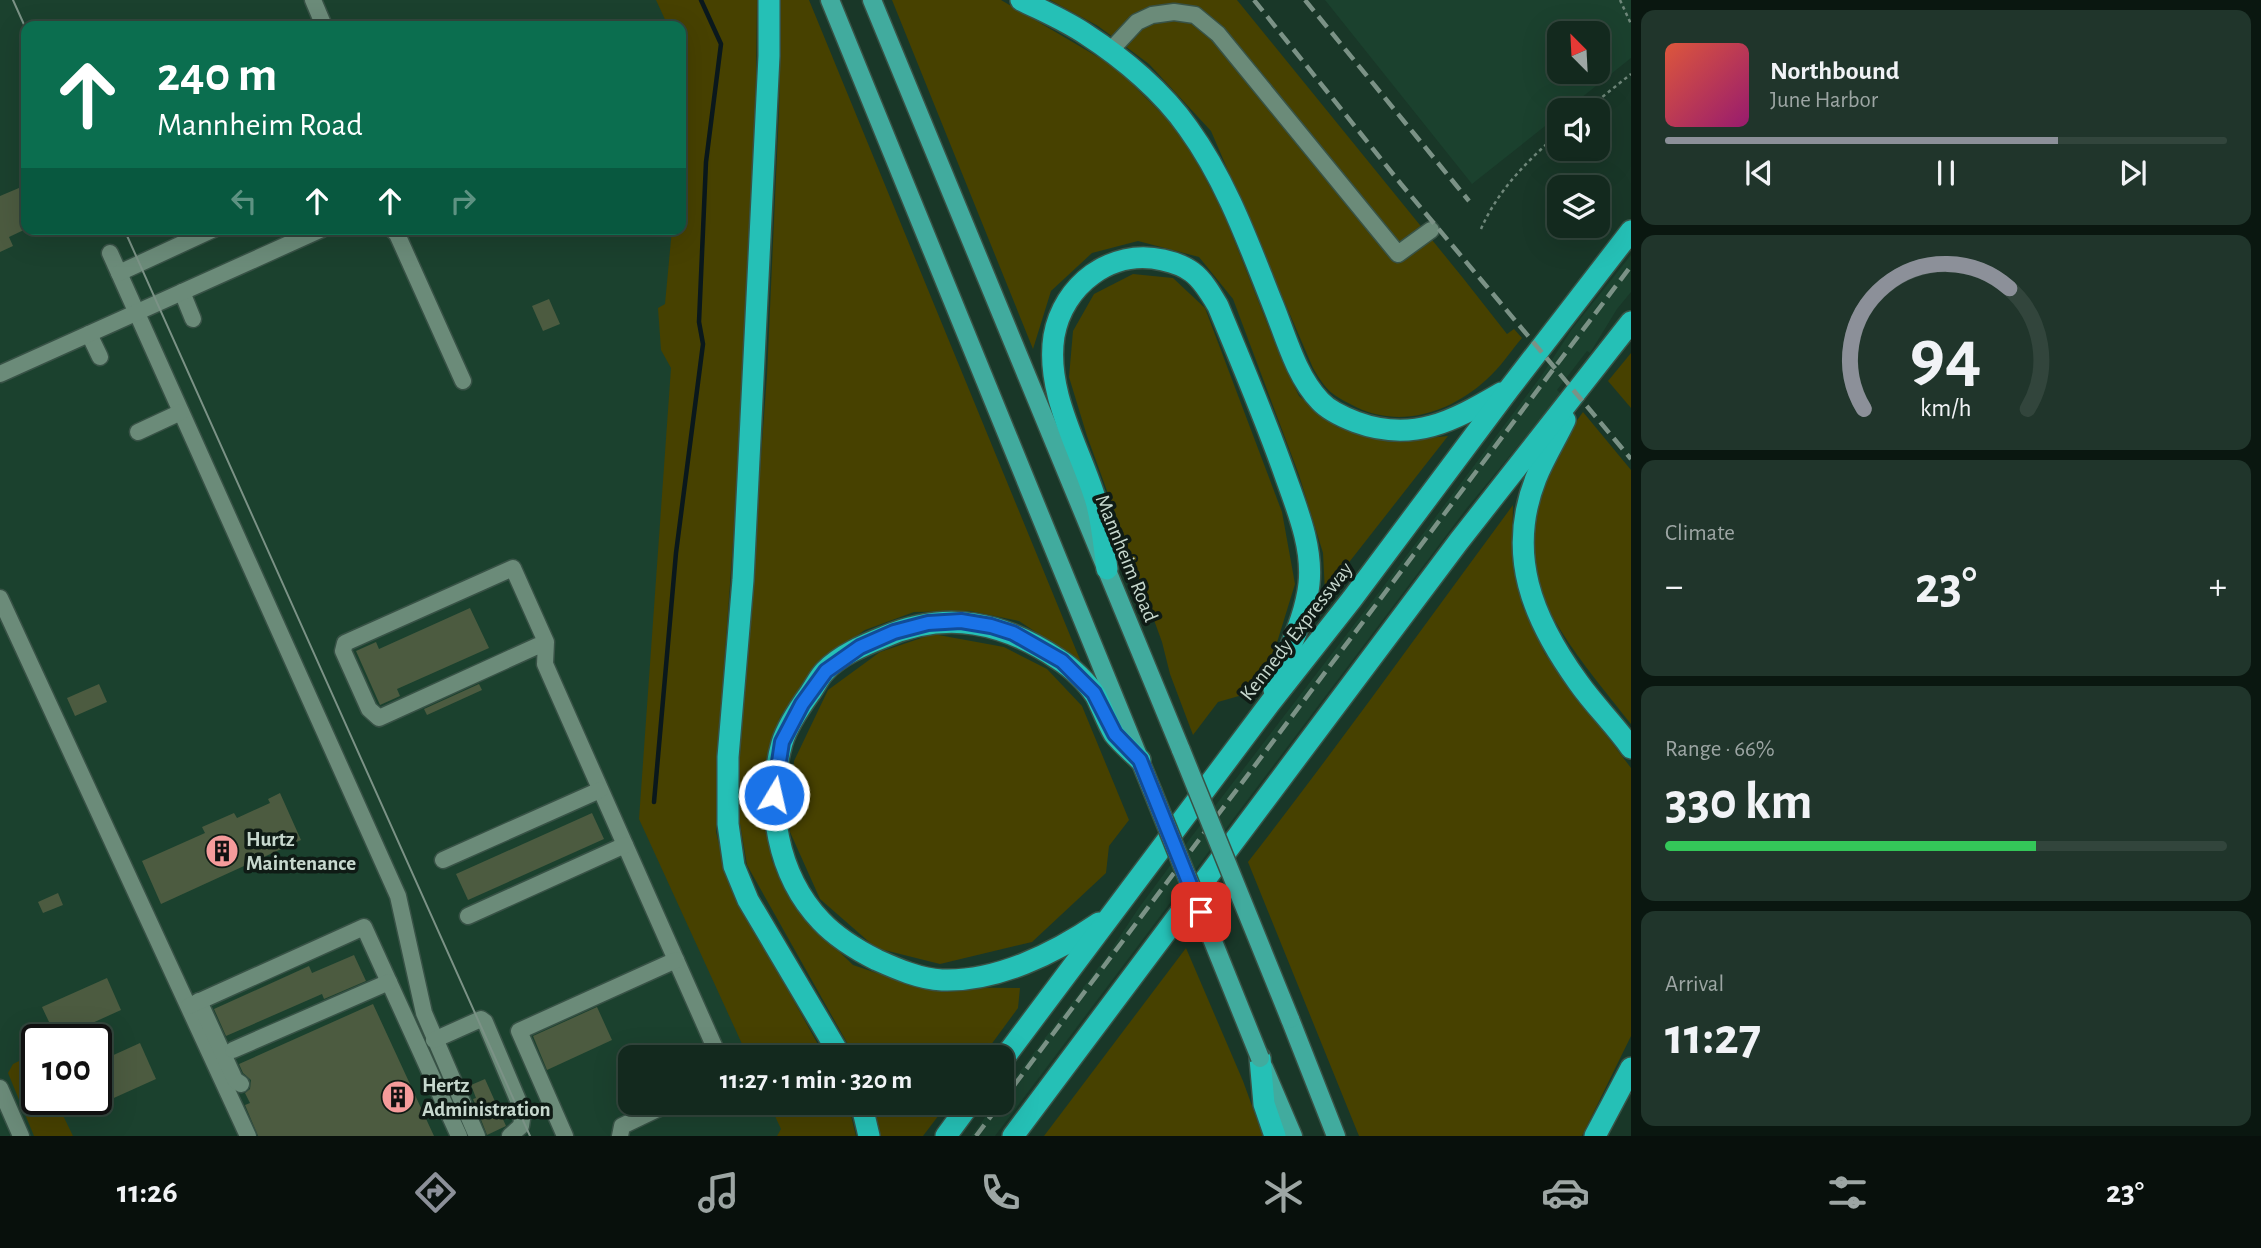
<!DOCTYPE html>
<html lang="en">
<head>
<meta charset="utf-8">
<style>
  :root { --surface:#13291e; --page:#20352b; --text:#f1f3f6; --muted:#9da6a4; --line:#32453c; --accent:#8c9099 }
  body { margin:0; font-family:"Alegreya Sans",sans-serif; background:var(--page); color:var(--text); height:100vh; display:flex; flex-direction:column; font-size:26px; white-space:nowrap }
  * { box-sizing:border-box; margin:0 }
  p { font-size:23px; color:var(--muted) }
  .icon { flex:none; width:38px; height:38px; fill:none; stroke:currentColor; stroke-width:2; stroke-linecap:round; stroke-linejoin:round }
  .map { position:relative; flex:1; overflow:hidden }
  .panel { display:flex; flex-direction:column; gap:10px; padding:10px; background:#0a1710; width:630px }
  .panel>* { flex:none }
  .top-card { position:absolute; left:21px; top:21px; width:665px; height:214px; border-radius:14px; box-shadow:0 7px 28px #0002,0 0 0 2px var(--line); background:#0b6e4f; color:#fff; overflow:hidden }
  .needle { width:46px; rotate:336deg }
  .buttons { position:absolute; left:1547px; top:21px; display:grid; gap:14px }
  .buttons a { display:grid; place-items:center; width:63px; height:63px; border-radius:14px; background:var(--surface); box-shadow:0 7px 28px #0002,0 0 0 2px var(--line); font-size:35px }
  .speed { position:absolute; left:21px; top:1024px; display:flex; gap:14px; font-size:35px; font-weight:700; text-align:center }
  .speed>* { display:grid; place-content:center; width:91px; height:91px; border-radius:50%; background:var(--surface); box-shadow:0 7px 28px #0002,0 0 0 2px var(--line); line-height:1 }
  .speed .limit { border:4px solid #111; border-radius:10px; background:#fff; color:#111 }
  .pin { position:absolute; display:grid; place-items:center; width:60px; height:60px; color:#fff; margin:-30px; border-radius:14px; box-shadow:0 4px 10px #0006 }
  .me { position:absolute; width:77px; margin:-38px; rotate:9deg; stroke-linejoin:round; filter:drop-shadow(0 0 5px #0008) }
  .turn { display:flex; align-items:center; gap:24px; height:147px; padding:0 21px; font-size:32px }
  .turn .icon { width:91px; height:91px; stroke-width:2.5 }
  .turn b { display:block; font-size:49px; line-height:60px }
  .lanes { display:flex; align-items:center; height:66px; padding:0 21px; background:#0003; justify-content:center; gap:35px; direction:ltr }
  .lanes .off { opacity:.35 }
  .big { font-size:52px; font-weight:600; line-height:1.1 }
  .panel .widget { flex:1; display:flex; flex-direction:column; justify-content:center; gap:10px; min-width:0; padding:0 24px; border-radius:14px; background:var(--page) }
  .panel .dial { align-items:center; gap:0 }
  .dial svg { height:182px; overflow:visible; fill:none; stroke:var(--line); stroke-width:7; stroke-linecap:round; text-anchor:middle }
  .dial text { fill:var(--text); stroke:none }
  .song { display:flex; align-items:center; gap:21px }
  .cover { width:84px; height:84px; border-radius:10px; background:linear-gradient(135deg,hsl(10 70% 55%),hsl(320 70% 35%)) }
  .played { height:7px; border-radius:4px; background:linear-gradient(90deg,var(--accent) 70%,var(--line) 70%) }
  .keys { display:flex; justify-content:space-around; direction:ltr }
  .heat { display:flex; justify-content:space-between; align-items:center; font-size:38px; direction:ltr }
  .charge { height:10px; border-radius:5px; background:linear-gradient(90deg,#34c759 66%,var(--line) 0) }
  .trip { position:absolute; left:618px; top:1045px; width:396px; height:70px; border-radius:14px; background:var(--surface); box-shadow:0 7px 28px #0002,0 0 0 2px var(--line); font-weight:600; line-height:70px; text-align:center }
  .dock { display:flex; height:112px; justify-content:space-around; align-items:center; background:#08100c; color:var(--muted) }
  .dock .icon { width:49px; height:49px }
  .dock .on { color:var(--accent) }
  .dock b { font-size:32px; color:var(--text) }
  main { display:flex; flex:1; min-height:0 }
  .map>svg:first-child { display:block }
</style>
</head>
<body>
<main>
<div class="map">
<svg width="1631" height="1136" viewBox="0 0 1631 1136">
  <rect width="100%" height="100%" fill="#193728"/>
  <g fill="#1b412e" fill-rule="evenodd">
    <path d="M0,0H714L665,814L776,1057H630V1102L797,1103L813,1136H0ZM26,26H681V229H26ZM37,1040H96V1099H37Z"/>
    <path d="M1325,0H1631V58L1566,110H1559V115L1472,184ZM1559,33H1598V72H1559Z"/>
    <path d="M1631,255V292L1617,309L1590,353L1587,351L1557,390L1561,394L1466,509L995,1136H971L996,1103L1001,1102V1096L1107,956L1138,909L1192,836L1380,591L1542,375L1572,329Z"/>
  </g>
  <g fill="#474100">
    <path d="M656,0H757L755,157L735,514L716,779V832L729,884L825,1057H748L639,819L671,368L661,350L658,308L665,304L672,229H681V122L686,66L681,55V26H668Z"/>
    <path d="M781,0H809L1081,662L1019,621L970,611L914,612L865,630L816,664L780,717L761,793L772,861L805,918L853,965L918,987L1020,988L1018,1008L982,1057H855L747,865L738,812L741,727L767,375L779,110Z"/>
    <path d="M892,0H1001L1115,67L1182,134L1223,212L1282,361L1299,396L1337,427L1389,442L1448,436L1325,593L1323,553L1299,475L1233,299L1199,257L1138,241L1092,253L1051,291L1033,349Z"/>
    <path d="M1050,0H1237L1463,278L1507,334L1514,329L1522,338C1510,352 1500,368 1486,380C1451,412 1401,429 1356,407C1332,395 1326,391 1313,368L1211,131L1149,64L1098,26Z"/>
    <path d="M1133,274L1173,278L1205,308L1282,512L1295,584L1275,649L1246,694L1218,702L1193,735L1170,674L1162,642L1087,436L1069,377L1073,331L1094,294Z"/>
    <path d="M1631,353V408L1608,381Z"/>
    <path d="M1583,412L1631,470V724C1588,668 1513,589 1530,511C1532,503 1537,495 1541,487C1554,458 1564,437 1583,412Z"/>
    <path d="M1513,505L1512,553L1522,605L1545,654L1631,768V1036L1582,1136H1359L1248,862C1339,745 1425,624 1513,505Z"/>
    <path d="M933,634L1004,647L1047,669L1082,706L1129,820L1109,846L1106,873L1032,942L940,964L876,948L820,899L790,832L794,761L828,690L880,652Z"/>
    <path d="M1186,948L1243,1081L1263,1136H1044Z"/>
    <path d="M25,1058L30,1061L23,1073L37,1080V1099H55L73,1136H34L8,1073L13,1064Z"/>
    <path d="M769,1103H848L856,1136H777L781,1129Z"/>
    <path d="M873,1103H948L923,1136H879Z"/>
  </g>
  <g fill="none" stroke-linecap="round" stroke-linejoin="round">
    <path stroke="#0a181c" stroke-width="4.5" d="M654,802L676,553L703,344L699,322L706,162L721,44L701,0"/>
  </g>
  <g fill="#4c5b40">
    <path d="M26,185V229L9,237L13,246L0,252V196Z"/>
    <path d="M549,299L560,324L543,331L532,306Z"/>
    <path d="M470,608L489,648L397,689L400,696L380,705L356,651L376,642L379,649Z"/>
    <path d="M99,684L107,702L75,716L67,698Z"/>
    <path d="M479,684L482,690L427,715L424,709Z"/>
    <path d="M280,793L301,840L161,904L142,861L205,833L202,827L234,813L237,818L270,803L268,799Z"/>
    <path d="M592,813L604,839L468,900L456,874Z"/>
    <path d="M58,893L63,905L43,913L38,902Z"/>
    <path d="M354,955L366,981L324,999L322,994L226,1036L214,1009L309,966L312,973Z"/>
    <path d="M107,978L121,1010L57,1039L42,1007Z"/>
    <path d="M373,1004L434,1136H258L245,1105L250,1103L245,1093L250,1089L251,1080L243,1073L239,1064Z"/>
    <path d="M597,1007L612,1040L547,1070L533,1036Z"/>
    <path d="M140,1043L156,1079L96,1106V1063Z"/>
    <path d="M485,1079L506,1126L487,1135L473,1099L476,1098L471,1085Z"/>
  </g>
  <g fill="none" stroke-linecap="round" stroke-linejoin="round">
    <defs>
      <g id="minor">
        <path d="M313,0L324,26"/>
        <path d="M1110,51L1137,22L1152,15L1174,12L1195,15L1218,34L1398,254L1431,230"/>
        <path d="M392,229L397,234L463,381"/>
        <path d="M110,253L398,896L424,1013L477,1136"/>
        <path d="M119,273L214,229"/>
        <path d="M182,292L193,319"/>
        <path d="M89,334L100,357"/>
        <path d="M0,374L322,229"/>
        <path d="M138,432L181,412"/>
        <path d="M0,598L248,1136"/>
        <path d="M546,642L379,718L369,709L343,651L345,643L513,568L546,642L545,664L552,680L719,1057"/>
        <path d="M443,860L600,790"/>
        <path d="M468,916L625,845"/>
        <path d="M199,1001L235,1080L241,1084"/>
        <path d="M189,1006L364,927L459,1136"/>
        <path d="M434,1040L481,1019L485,1022L523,1112L521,1126L510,1136"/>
        <path d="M233,1050L389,982"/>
        <path d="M0,1088L21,1136"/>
        <path d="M565,1136L519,1031L676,960"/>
        <path d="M620,1136L622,1126L672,1102"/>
      </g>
      <g id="major">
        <path d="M830,0L1152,790"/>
        <path d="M872,0L1181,750"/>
        <path d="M1290,1019L1336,1136"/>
        <path d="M1264,1068L1293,1136"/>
      </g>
      <g id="highway">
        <path d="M769,0V56L743,580L728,757V824L734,866L748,900L841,1057"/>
        <path d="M1021,0C1043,11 1067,21 1087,35C1124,59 1163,92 1188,128C1227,182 1249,245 1273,305C1286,337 1296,376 1320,401C1329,411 1343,417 1356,422C1413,443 1453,421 1501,393"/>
        <path d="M1565,420C1556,439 1544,458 1536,478C1506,554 1532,618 1578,682C1594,705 1615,725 1631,748"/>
        <path d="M1107,569C1104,547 1102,522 1096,501C1080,448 1045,393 1054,336C1063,285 1111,248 1163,260C1172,262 1184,266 1192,272C1203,280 1211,294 1218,306C1241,362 1265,418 1285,475C1297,509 1313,547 1309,584C1305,621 1285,655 1274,690"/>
        <path d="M1099,923C1055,953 997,982 942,980C920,979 897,969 877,960C857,950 837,938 821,921C777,875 765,804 782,743C787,726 800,707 810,693C815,686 819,677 825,671C840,655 864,645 884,637C947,610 1003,622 1058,659C1071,667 1088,683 1096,696C1102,708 1107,722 1114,734C1121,743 1132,752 1140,760"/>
        <path d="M1260,1058L1264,1104L1275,1136"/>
        <path d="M1001,1062L1270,703L1352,599L1509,389L1631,231"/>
        <path d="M861,1102L869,1136"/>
        <path d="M946,1136L971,1102"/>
        <path d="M1013,1136L1459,541L1631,322"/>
        <path d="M1595,1136L1631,1068"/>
      </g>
    </defs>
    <use href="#minor" stroke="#385246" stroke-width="19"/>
    <use href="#major" stroke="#385246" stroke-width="21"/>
    <use href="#highway" stroke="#385246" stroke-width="24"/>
    <g stroke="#6f877a" stroke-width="2.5" stroke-dasharray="3.5 3.5" stroke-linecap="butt">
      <path d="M1620,0L1631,24"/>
      <path d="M1586,110L1631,74"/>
      <path d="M1481,229C1498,190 1527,161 1559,133"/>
    </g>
    <use href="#minor" stroke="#6b8b79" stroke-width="16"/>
    <use href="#major" stroke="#41ab9e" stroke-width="18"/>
    <use href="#highway" stroke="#25c0b6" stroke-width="21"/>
    <g stroke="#7b9286" stroke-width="2">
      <path d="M13,0L26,29"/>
      <path d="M124,229L530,1136"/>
    </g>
    <g stroke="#7b9286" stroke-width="4.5" stroke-dasharray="14 7" stroke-linecap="butt">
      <path d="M1254,0L1401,184L1631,459"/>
      <path d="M1305,0L1469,201"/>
      <path d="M976,1136L1631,266"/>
    </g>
    <defs>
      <g id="major-bridge">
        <path d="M1181,750L1290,1019"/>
        <path d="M1152,790L1260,1058"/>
      </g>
    </defs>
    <use href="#major-bridge" stroke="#385246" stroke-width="21" stroke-linecap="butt"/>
    <use href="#major-bridge" stroke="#41ab9e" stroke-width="18"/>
  </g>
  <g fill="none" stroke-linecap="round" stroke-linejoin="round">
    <defs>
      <path id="route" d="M774,795L782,742L802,704L826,671L860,647L894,632L928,623L961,621L991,626L1013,633L1062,661L1094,693L1115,734L1140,760L1201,912"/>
    </defs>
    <use href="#route" stroke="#114b97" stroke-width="18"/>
    <use href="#route" stroke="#1a73e8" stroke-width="12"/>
  </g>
  <defs>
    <symbol id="building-disc" viewBox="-11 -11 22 22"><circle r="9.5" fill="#f59b9b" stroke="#0f1b15"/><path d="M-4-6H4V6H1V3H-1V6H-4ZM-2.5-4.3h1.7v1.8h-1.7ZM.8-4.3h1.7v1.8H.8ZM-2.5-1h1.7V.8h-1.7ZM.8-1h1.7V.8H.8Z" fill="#111"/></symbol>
  </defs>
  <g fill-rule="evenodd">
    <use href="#building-disc" x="203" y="832" width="38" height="38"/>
    <use href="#building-disc" x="379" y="1078" width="38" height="38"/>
  </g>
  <g text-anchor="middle" stroke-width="7" stroke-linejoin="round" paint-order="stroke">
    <g font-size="21" fill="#c7d8ce" stroke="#0f1b15">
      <text transform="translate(1127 558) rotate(68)" y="7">Mannheim Road</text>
      <text transform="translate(1296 631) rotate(-52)" y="7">Kennedy Expressway</text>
    </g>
    <g font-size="21" font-weight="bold" fill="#c7d8ce" stroke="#0f1b15" text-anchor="start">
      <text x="246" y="846">Hurtz<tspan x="246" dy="24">Maintenance</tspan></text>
      <text x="422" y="1092">Hertz<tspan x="422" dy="24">Administration</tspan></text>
    </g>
  </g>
</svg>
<div class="buttons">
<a><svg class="needle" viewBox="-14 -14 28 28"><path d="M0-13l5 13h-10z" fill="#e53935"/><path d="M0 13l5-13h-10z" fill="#9da6a4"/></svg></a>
<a><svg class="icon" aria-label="sound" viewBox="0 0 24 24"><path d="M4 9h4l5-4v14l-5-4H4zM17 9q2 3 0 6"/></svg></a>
<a><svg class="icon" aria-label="layers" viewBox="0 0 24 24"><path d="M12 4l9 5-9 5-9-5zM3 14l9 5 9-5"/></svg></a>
</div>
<div class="speed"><div class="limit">100</div></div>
<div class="pin" style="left:1201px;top:912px;background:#d93025"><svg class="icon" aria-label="arrive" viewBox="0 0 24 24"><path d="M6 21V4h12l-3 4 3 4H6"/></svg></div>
<svg class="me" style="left:774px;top:795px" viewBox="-20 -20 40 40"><circle r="17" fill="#1a73e8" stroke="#fff" stroke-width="3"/><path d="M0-11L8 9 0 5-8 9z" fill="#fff"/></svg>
<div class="trip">11:27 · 1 min · 320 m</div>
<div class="top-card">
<div class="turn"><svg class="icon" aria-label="ahead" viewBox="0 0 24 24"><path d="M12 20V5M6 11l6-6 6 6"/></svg><div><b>240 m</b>Mannheim Road</div></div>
<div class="lanes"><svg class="icon off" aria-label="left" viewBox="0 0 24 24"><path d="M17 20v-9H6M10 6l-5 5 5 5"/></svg><svg class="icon" aria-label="ahead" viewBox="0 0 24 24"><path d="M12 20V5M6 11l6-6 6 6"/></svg><svg class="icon" aria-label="ahead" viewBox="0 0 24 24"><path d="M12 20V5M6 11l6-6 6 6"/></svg><svg class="icon off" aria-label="right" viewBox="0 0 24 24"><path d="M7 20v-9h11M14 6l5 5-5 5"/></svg></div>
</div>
</div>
<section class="panel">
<div class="widget">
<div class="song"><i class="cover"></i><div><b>Northbound</b><p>June Harbor</p></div></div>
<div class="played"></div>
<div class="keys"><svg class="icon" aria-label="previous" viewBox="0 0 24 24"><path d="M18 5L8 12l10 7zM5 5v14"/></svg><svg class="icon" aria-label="pause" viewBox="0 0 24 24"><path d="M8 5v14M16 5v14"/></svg><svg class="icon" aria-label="next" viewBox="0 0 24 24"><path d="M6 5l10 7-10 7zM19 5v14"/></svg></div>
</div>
<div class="widget dial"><svg viewBox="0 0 100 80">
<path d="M14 69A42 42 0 1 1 86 69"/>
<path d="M14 69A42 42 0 0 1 78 16" stroke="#8c9099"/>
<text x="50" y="56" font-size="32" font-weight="700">94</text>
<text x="50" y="72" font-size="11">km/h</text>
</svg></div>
<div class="widget"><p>Climate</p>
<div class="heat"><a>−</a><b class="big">23°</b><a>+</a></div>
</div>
<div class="widget"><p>Range · 66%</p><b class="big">330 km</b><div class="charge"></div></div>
<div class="widget"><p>Arrival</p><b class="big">11:27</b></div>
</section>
</main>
<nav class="dock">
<b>11:26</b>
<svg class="icon on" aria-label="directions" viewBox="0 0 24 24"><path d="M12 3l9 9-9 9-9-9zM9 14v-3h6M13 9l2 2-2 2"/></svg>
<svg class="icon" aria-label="music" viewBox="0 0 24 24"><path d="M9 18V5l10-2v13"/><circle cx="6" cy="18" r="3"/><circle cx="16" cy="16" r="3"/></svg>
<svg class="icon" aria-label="phone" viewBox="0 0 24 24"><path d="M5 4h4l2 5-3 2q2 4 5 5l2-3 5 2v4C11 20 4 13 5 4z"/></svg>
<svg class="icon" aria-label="climate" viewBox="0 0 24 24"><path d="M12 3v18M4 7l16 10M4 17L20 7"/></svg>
<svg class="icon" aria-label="car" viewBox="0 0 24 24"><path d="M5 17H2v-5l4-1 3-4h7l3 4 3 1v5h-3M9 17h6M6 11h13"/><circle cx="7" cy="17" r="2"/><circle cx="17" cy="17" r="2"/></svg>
<svg class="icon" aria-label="filters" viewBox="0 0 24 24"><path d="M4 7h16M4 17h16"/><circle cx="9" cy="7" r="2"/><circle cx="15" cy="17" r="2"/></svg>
<b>23°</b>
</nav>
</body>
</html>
